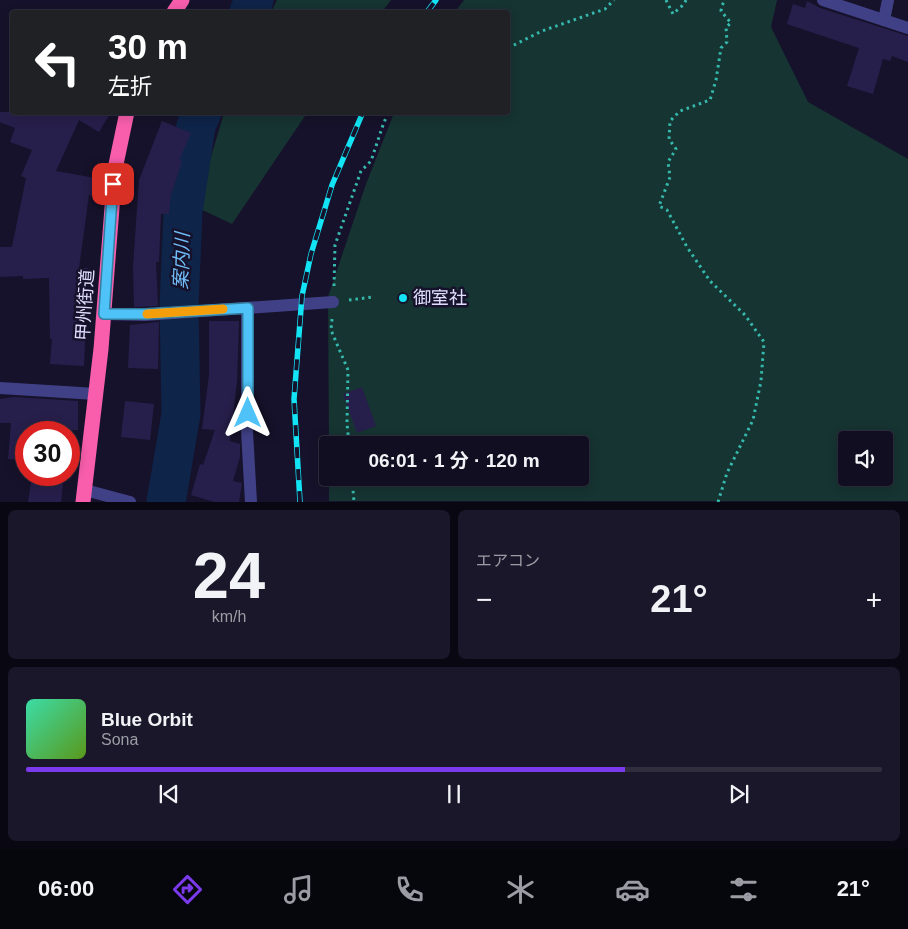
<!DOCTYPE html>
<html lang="ja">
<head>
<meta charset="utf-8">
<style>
  :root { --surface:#100e20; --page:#191729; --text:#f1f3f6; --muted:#9c9ca5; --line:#302e3e; --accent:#7c3aed }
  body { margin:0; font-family:Arial,"Noto Sans JP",sans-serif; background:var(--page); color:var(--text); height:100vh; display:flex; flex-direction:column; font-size:19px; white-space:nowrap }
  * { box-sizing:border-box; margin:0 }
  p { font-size:16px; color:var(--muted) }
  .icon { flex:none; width:28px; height:28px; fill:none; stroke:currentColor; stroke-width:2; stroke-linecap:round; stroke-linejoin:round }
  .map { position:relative; height:502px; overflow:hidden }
  .drawer { display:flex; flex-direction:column; gap:8px; padding:8px; background:#090812; flex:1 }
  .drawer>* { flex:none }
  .top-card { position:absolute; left:10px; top:10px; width:500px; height:105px; border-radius:5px; box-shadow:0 2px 12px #0003,0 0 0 1px var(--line); background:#202124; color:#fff; overflow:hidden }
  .buttons { position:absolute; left:838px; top:431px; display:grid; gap:10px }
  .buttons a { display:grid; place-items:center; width:55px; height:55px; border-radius:5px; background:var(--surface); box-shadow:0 2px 12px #0003,0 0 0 1px var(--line); font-size:25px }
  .speed { position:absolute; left:15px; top:421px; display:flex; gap:10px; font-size:25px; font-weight:700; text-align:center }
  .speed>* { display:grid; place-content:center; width:65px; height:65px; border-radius:50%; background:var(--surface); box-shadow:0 2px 12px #0003,0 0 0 1px var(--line); line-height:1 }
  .speed .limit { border:8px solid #d22; background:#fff; color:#111 }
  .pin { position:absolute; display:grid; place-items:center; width:42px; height:42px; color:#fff; margin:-21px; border-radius:10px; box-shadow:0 2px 8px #0006 }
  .me { position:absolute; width:55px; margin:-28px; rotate:0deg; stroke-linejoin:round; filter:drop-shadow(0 0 4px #0008) }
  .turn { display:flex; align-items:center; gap:18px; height:105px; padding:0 15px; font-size:22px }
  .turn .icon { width:65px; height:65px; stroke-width:2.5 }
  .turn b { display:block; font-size:35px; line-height:42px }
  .big { font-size:38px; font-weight:700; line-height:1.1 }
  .drawer .card { flex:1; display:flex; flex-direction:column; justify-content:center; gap:8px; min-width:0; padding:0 18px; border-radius:8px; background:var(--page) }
  .drawer .dial { align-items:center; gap:0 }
  .dial b { font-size:65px; line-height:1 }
  .song { display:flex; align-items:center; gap:15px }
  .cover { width:60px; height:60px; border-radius:8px; background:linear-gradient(135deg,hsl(160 70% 55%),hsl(90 70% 35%)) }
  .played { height:5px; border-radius:2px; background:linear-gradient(90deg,var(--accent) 70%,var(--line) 70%) }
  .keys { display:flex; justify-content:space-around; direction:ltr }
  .heat { display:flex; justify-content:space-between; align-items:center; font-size:28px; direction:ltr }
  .drawer .tiles { flex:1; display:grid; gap:8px; grid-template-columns:1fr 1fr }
  .card:last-child { grid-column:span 2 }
  .trip { position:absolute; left:319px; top:436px; width:270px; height:50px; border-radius:5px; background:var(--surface); box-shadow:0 2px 12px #0003,0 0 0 1px var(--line); font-weight:700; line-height:50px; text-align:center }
  .tabs { display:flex; height:80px; justify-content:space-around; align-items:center; background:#06060d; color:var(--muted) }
  .tabs .icon { width:35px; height:35px }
  .tabs .selected { color:var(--accent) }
  .tabs b { font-size:22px; color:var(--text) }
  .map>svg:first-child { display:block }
</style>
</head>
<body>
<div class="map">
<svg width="908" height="502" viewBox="0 0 908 502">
  <rect width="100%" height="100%" fill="#16122b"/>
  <g fill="#163432" fill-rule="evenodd">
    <path d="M277,0H391L382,12H271Z"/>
    <path d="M464,0H777L771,27L808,102L908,159V501H329V478H580V445H329L328,297L366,184L394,113L508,112V12H455ZM846,440H884V478H846Z"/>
    <path d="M224,113H307L232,224L196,207Z"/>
  </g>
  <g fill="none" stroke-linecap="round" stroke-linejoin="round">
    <g stroke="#0e2448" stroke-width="39">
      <path d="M249,12L254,0"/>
      <path d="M166,502L181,414L179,306L183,212L196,126L202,112"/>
    </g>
  </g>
  <g fill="#271f4b">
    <path d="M807,1L820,8L908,36V62L892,56L890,61L883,59L873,94L847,86L859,48L787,24L793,4L805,8Z"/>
    <path d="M0,112H111L99,132L79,120L56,171L95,178L92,196L89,195L79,268H88L84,366L50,364L52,339H50L49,278L23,279V276L0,277V247H12L26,178L21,176L32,150L10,142L15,128L0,122Z"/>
    <path d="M162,121L191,133L179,160L182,161L171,195L169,214H161L159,262H156L158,306L134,307L133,267L139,180Z"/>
    <path d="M209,321H239L237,382L230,441L240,444V457L233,481L242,483L239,502H214L191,495L200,464L203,465L215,430L202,429L209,375Z"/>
    <path d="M159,322L158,369L128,368L130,325Z"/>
    <path d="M362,387L376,426L357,433L343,394Z"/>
    <path d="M14,397L78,401V430L26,431V460L8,459L11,423H0V399Z"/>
    <path d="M125,401L154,404L150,440L121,437Z"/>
    <path d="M32,475H64L61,502H28Z"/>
  </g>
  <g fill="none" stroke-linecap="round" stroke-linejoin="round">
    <g stroke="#36b9ad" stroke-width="3" stroke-dasharray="2.5 4" stroke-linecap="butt">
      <path d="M666,0L673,14L684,4L686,0"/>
      <path d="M508,48L542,31L605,9L614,0"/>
      <path d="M334,286L335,245L361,171L371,161L384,122L389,112"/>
      <path d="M349,300L373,297"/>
      <path d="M332,319L331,330L348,370L347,423L349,445"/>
      <path d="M352,478L354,502"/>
      <path d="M718,502L727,473L753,420L761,381L764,342L745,315L710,281L687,247L667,210L659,206L670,177L668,162L676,149L669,139L670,121L680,111L710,100L716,80L721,48L727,42L726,27L731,23L721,11L722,5L726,0"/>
    </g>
    <g stroke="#404087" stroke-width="12">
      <path d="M823,0L908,28"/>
      <path d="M884,20L888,0"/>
      <path d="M247,308V431L251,502"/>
      <path d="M104,314L145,315L333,302"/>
      <path d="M0,388L96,394"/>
      <path d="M85,490L130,502"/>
    </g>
    <g stroke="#f85eac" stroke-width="15">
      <path d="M174,12L182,0"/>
      <path d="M83,502L101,349L115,169L127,112"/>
    </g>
    <defs>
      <g id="rail">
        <path d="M427,12L436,0"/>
        <path d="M300,502L294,399L302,296L311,254L332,185L363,112"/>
      </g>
    </defs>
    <use href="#rail" stroke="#12e4f5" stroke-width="5.5"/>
    <use href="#rail" stroke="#16122b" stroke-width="4" stroke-dasharray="11" stroke-linecap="butt"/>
  </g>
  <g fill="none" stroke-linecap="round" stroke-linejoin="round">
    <defs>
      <path id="route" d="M113,184L104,314H145L248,308V413"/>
    </defs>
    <use href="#route" stroke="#337fa1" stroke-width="12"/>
    <use href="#route" stroke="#4fc3f7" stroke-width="9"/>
    <path stroke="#f59e0b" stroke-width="9" d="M147,314L223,309"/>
  </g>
  <circle fill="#12e4f5" stroke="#16122b" stroke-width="2" cx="403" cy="298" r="5"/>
  <g text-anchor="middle" stroke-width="5" stroke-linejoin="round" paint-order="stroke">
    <g font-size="18" fill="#e0ddfe" stroke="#16122b" text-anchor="start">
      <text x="413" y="304">御室社</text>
    </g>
    <g font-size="18" fill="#e0ddfe" stroke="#16122b">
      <text transform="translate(85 305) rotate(-86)" y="6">甲州街道</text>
    </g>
    <g font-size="19" font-style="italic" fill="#70bdf9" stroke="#16122b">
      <text transform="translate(181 261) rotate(-88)" y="7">案内川</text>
    </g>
  </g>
</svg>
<div class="buttons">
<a><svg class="icon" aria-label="sound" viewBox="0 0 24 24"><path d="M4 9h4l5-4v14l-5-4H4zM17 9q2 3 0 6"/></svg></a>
</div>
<div class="speed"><div class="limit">30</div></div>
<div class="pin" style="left:113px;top:184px;background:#d93025"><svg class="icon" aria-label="arrive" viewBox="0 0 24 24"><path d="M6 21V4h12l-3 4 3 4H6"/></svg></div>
<svg class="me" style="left:248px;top:413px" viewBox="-20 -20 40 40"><path d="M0-17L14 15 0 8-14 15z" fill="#4fc3f7" stroke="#fff" stroke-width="4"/></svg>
<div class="trip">06:01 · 1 分 · 120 m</div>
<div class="top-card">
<div class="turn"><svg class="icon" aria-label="left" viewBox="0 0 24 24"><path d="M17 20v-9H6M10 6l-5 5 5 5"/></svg><div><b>30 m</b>左折</div></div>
</div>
</div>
<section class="drawer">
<div class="tiles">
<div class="card dial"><b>24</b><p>km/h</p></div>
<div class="card"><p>エアコン</p>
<div class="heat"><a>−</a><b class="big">21°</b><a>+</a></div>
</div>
<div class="card">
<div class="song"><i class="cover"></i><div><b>Blue Orbit</b><p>Sona</p></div></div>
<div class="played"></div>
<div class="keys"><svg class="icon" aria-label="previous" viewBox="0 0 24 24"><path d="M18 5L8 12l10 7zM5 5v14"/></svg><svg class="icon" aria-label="pause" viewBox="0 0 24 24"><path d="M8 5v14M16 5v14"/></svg><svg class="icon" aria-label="next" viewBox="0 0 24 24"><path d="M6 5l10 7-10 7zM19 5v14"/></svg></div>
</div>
</div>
</section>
<nav class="tabs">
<b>06:00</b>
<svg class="icon selected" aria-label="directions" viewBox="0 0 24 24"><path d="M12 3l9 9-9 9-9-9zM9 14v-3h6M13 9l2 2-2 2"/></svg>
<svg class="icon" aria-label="music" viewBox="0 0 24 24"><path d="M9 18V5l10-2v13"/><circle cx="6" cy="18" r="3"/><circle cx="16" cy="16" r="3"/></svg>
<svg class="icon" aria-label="phone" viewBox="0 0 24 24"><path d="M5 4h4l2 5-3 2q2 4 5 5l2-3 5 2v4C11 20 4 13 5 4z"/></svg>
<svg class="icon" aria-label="climate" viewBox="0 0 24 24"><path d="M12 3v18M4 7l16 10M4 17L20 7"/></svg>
<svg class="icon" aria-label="car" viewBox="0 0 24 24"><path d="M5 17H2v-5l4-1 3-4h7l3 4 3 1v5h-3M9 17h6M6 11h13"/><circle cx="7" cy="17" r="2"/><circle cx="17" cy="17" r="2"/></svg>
<svg class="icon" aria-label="filters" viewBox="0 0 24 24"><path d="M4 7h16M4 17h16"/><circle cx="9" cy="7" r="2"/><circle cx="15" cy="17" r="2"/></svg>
<b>21°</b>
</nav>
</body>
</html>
